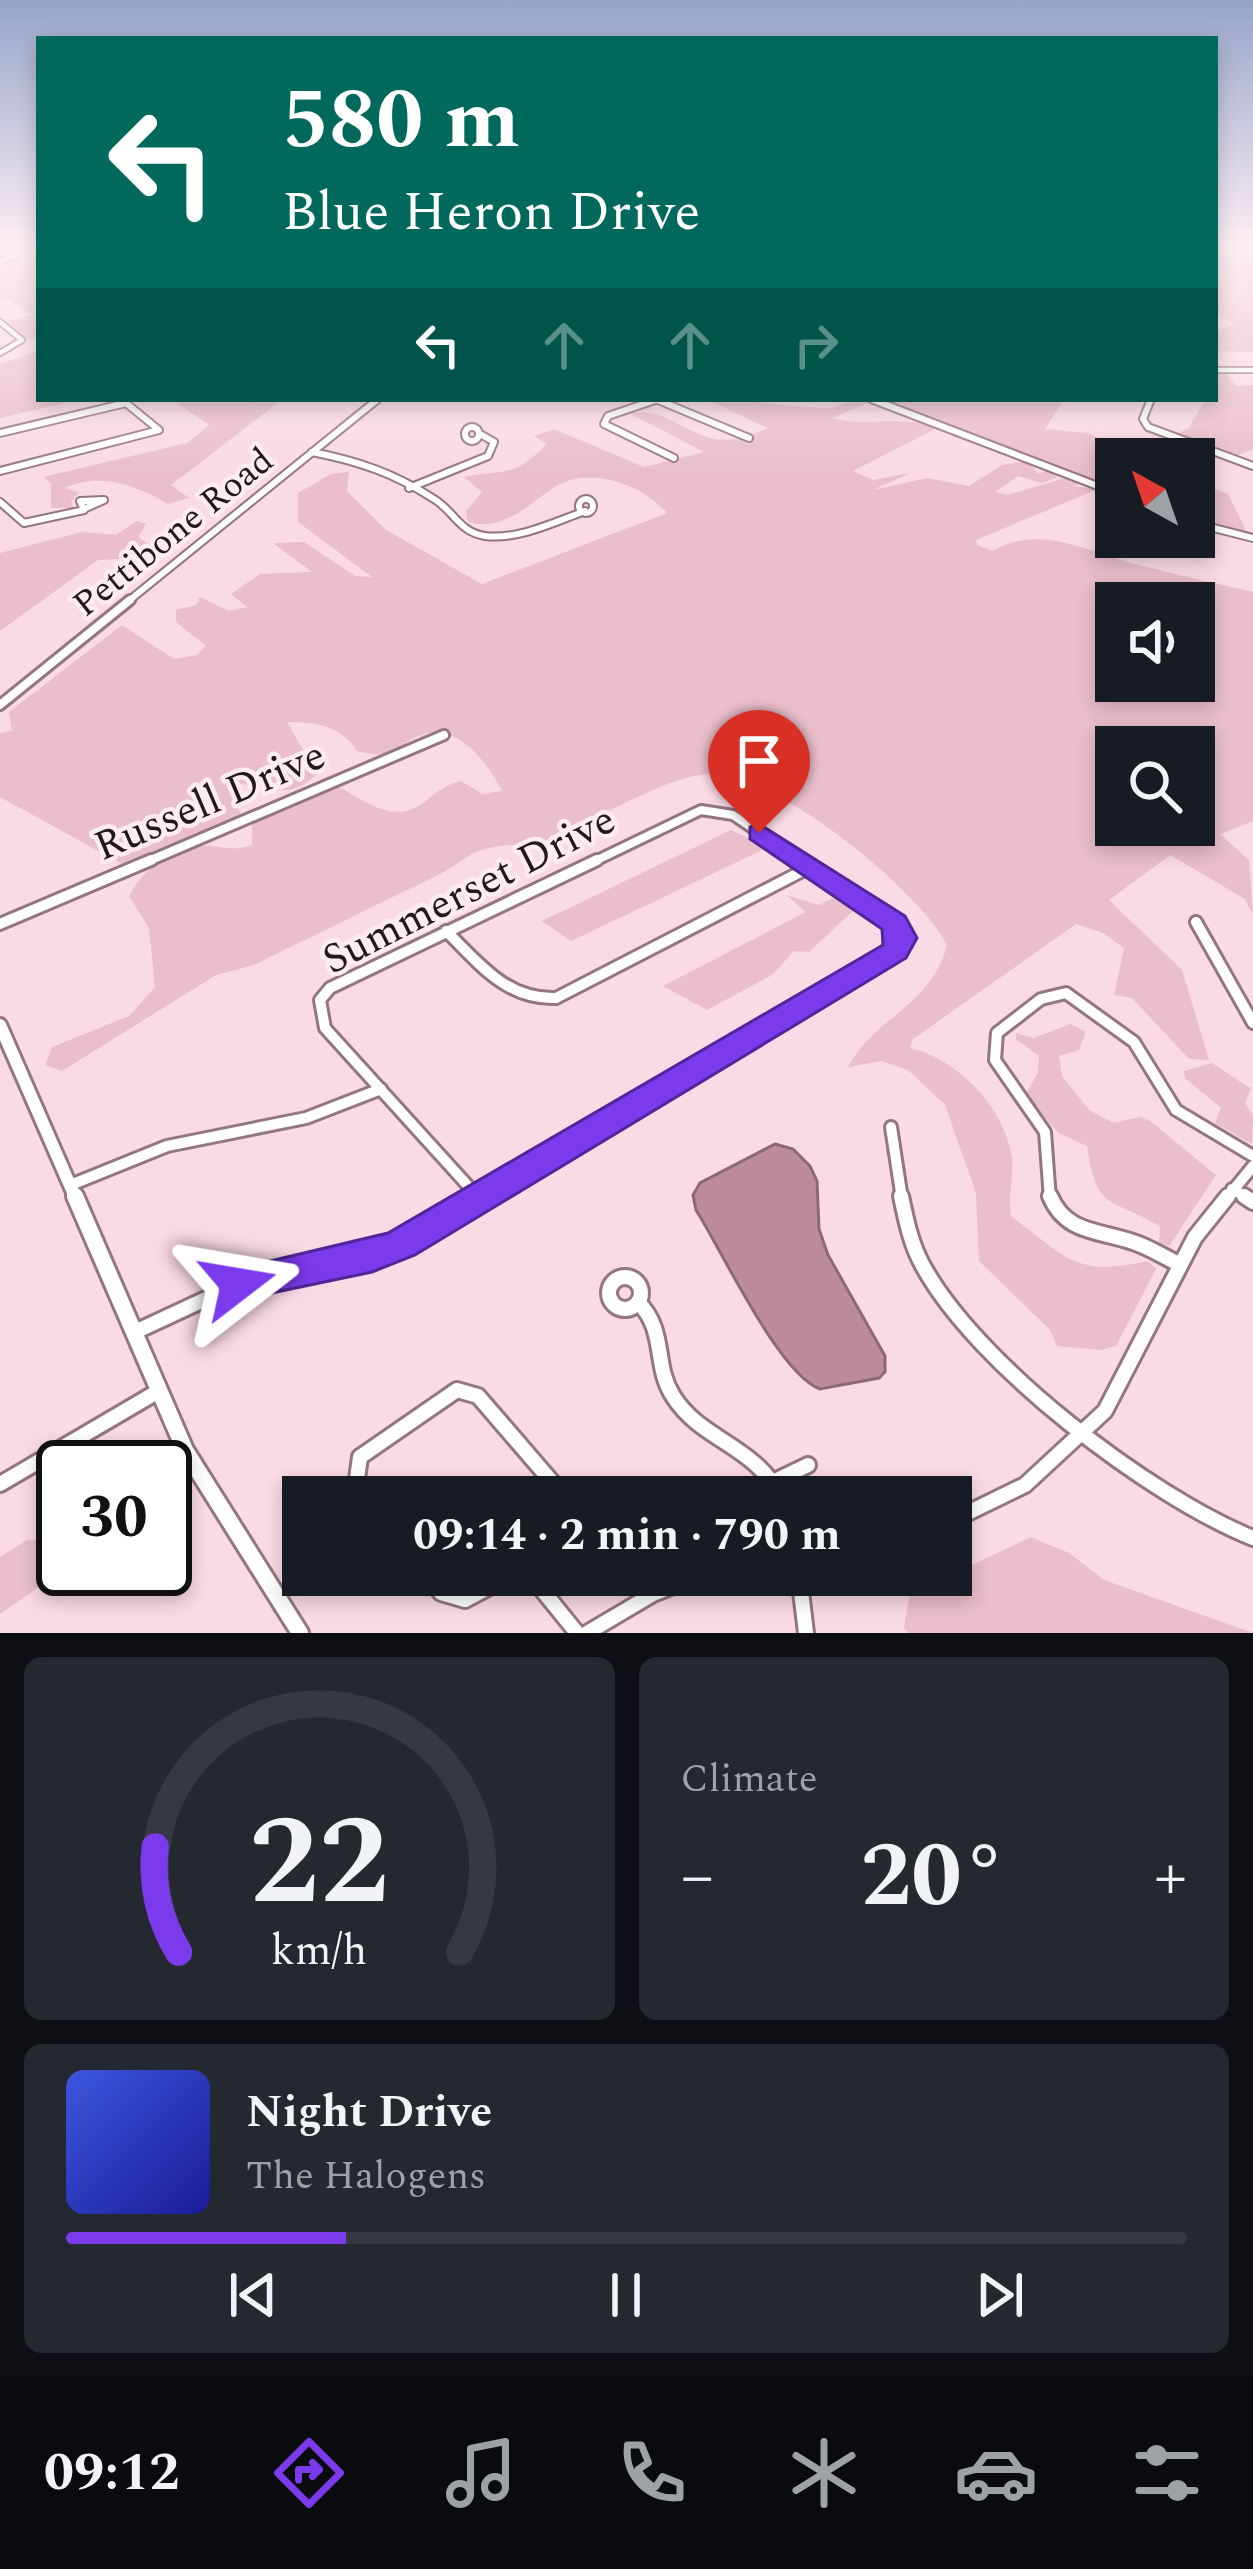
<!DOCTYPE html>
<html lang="en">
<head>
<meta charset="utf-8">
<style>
  :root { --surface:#171b24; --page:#242831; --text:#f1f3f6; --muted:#9ea1a6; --line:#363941; --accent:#7c3aed }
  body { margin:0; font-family:Spectral,serif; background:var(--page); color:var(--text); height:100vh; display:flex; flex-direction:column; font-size:45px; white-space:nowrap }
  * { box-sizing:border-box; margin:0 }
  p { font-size:39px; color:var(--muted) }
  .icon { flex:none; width:66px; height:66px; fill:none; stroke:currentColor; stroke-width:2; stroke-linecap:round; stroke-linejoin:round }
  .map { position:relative; height:1633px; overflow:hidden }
  .sheet { display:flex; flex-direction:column; gap:24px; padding:24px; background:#0d0f14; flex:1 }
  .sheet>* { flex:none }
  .hud { position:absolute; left:36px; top:36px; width:1182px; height:366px; border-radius:0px; box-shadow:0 6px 18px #0003; background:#00695c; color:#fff; overflow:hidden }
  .needle { width:78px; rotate:320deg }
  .fabs { position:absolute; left:1095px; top:438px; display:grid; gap:24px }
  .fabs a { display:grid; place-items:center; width:120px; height:120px; border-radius:0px; background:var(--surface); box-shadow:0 6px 18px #0003; font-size:60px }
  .speed { position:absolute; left:36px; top:1440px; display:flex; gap:24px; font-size:60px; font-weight:700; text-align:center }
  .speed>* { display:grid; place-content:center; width:156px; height:156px; border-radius:50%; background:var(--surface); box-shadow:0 6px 18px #0003; line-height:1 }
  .speed .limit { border:6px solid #111; border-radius:18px; background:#fff; color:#111 }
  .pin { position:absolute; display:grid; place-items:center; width:102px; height:102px; color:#fff; margin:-123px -51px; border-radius:50% 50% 50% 0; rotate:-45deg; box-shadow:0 0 12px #0007 }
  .pin .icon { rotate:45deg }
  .me { position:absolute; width:132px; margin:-66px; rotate:76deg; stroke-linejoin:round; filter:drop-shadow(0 0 9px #0008) }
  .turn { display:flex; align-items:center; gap:42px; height:252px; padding:0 48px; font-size:54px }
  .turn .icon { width:156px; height:156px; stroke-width:2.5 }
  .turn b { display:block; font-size:84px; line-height:102px }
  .lanes { display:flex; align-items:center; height:114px; padding:0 48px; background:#0003; justify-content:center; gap:60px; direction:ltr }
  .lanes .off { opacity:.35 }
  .big { font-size:90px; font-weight:700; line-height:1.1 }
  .sheet .card { flex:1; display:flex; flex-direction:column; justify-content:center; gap:18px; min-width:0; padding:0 42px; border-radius:18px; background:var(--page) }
  .sheet .dial { align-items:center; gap:0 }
  .dial svg { height:312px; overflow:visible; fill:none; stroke:var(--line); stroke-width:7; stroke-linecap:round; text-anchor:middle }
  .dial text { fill:var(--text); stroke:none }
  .song { display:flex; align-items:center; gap:36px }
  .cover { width:144px; height:144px; border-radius:18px; background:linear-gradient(135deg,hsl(230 70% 55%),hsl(240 70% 35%)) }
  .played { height:12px; border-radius:6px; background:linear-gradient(90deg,var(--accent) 25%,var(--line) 25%) }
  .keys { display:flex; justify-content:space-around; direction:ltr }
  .heat { display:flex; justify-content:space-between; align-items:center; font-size:66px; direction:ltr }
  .sheet .tiles { flex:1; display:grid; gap:24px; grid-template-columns:1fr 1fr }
  .card:last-child { grid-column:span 2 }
  .trip { position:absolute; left:282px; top:1476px; width:690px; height:120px; border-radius:0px; background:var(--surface); box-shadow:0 6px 18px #0003; font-weight:700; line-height:120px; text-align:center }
  .tabs { display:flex; height:192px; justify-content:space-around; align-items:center; background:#090b0e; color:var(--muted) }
  .tabs .icon { width:84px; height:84px }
  .tabs .selected { color:var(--accent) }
  .tabs b { font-size:54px; color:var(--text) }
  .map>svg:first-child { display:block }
</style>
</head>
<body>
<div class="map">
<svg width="1253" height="1633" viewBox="0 0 1253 1633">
  <rect width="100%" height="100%" fill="#fadae4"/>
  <g fill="#eabecb" fill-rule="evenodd">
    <path d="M1215,245H1253V352L1215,351V332L1234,324L1215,312Z"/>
    <path d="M25,257L39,258V339L22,340L1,322L33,315L0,295V265Z"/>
    <path d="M39,351V399H82L0,418V364Z"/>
    <path d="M1225,373L1236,386L1253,385V449L1231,458L1169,437L1188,429L1206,399H1215V374Z"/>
    <path d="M171,399H283L171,485L189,498L168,504C136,485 101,472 64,488L79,492L71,502L74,508H51V483L43,477L187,443L209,425Z"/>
    <path d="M706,399C747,399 787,407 824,408C844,409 848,394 870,402L832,418C868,428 905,414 937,428L853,471L873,480L910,473L873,490L927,478L969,486L1002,465L1028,461L1038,474L1048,470L1057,477L1042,483L1018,476L995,492L1007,495L1069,477L1083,483L1073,486L1098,489L976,540L977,545L993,551C1039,523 1089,552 1135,564C1174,574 1214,583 1253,592V821L1220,834L1249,860L1253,915L1245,899L1170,855L1109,900L1182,970L1209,1060L1189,1059L1132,998L1114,995L1124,948L1103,933L1076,924L913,1039L910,1048C957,1059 1006,1108 1012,1159C1014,1178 1007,1196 1011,1216C1067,1258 1074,1277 1148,1261L1156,1269L1116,1346L1101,1350L1057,1346L1050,1330L979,1261L976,1193L945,1105L908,1070L881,1061L848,1067C873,1018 932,1006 947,945C920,890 774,772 711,774C665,775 596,821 552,839C529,848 505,842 481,850C465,856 450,870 434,877C374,906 314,935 254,965L216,975L62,1071L45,1065L52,1047L129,1016L155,987L149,928L129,896C143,870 165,853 196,847C216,842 227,854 252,845V824L339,787C364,801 392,823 420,805C436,794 441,786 461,781L482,794L502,791C489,765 460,724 424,734C398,741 399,763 357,751C341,725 315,722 287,722L317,774C288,803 263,785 228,782L241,815L124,865L0,797V733L12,731L9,712L122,625L174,659L197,655L206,646L176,622V610L196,605L200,597L229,611L247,607L231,594L260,574L312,572L273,543L304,542L355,576L372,577L298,522V493L331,474L349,472L347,491L386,530L482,584L667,513C643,485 589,464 553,488C526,506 503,532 468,522L466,511L482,492L464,477C506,469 512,479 547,444L534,436L554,429L644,467L704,452L629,413C684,405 697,464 767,428ZM1116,603H1194V681H1116ZM1116,747H1194V825H1116Z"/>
    <path d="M876,399H1064L1045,429L1088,433L1143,459H1116V493Z"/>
    <path d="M1194,482L1228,494L1245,528L1241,536L1194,523Z"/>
    <path d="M137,521L146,524L138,537L162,554L158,557L98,560L0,631V553L82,532L116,535Z"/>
    <path d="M731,830L769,847L571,941L542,921Z"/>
    <path d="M786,895L819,905L833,898L856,908L809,952L794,951L772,975L707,1010L663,986L806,912Z"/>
    <path d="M1071,1024L1086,1032L1079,1050L1059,1056L1062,1076L1089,1110L1114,1123L1140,1117L1150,1121L1216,1175L1169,1246L1159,1243L1160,1226C1108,1196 1097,1212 1087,1146L1060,1134L1025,1096L1038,1072L1039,1056L1016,1039V1033L1033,1038Z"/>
    <path d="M1212,1063L1251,1089L1245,1103L1253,1116L1252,1144L1215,1123L1221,1108L1185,1078L1184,1071Z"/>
    <path d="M1031,1537L1069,1553L1104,1580L1253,1633H909L904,1628L911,1585L951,1575Z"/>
    <path d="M27,1540L63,1543L65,1569L0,1614V1557Z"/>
  </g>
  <path fill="#bc8c9b" stroke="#8e6974" stroke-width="3" d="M775,1144L793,1149L810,1166L817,1181L819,1229L828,1255L885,1356V1372L879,1378L820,1389C779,1374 722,1251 696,1210L693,1195L700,1183Z"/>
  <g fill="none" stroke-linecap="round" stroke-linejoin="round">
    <defs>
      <g id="minor-far4">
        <path d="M1243,245L1253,247"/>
        <path d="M0,262L38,245"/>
        <path d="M0,322L22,340L0,353"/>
        <path d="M1215,370H1253"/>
        <path d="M871,399L878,402"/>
        <path d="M658,400L662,402"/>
        <path d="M650,402L658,399"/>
      </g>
      <g id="minor-far3">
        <path d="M658,399L608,416L604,424L674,458"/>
        <path d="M871,399L1116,493"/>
        <path d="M1151,399L1143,419L1148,427L1253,466"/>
        <path d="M658,400L749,438"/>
        <circle cx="472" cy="434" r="7"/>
        <path d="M0,433L126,403"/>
        <path d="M312,452C358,461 394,473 434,499C454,511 459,532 485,536C519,540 554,522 585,511"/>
        <path d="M0,471L159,430L121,399"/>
        <path d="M409,488L488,456L494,442L482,435"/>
        <circle cx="586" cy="506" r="7"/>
        <path d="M0,502L24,523L84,510L80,501L104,500L86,508"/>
        <path d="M1194,523L1253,538"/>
        <path d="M126,603L378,399"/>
      </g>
      <g id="minor-far2">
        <path d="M0,705L130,600"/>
        <path d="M144,863L444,735"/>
        <path d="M591,863L701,810L733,815L804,863"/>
      </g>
      <g id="minor-far1">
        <path d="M1196,922L1253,1023"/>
        <path d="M0,924L151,860"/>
        <path d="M446,931C479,963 506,1000 556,998L810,867"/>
        <path d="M891,1127L902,1199"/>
        <path d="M73,1184L167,1146L306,1118L381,1089"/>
        <path d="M1232,1189L1249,1199"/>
        <path d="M479,1198L325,1028L320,1000L330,988L597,860"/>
        <path d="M477,1199L895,951L902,938L894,923L800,860"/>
        <path d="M1050,1199L1045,1132L995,1060L997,1033L1041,999L1066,993L1134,1042L1176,1110L1253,1156"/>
        <path d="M1226,1199L1253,1166"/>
      </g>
      <g id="minor">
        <path d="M901,1196C906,1220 911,1245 923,1266C977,1365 1149,1496 1253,1538"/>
        <path d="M1050,1196C1066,1234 1099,1230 1133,1242C1149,1247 1164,1257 1179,1264"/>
        <path d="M1244,1196L1253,1202"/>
        <circle cx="625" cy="1293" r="16"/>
        <path d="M638,1302C667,1331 653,1365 673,1396C701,1441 754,1444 781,1497"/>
        <path d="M137,1331L238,1284L372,1257L482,1196"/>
        <path d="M775,1481L808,1465"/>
        <path d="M0,1484L157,1392"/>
        <path d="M368,1497L357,1479L360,1457L457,1390L478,1396L565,1497"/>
        <path d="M951,1521L1025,1485L1105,1411L1195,1237L1228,1196"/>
        <path d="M427,1575L441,1593L465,1600L512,1575"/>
        <path d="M530,1575L577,1633"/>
        <path d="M799,1575L806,1633"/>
        <path d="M587,1633L653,1594L701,1575"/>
      </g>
      <path id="major-far1" d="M0,1025L76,1199"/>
      <path id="major" d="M75,1196L185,1450L300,1633"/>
    </defs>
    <use href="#minor-far4" stroke="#93767f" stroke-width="8"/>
    <use href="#minor-far3" stroke="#93767f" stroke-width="10"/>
    <use href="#minor-far2" stroke="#93767f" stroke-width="14"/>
    <use href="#minor-far1" stroke="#93767f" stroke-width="16"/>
    <use href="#minor" stroke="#93767f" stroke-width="20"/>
    <use href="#major-far1" stroke="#93767f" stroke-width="18"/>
    <use href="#major" stroke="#93767f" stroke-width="22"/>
    <use href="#minor-far4" stroke="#fff" stroke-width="4.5"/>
    <use href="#minor-far3" stroke="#fff" stroke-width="6"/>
    <use href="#minor-far2" stroke="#fff" stroke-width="8"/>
    <use href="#minor-far1" stroke="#fff" stroke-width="10"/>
    <use href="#minor" stroke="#fff" stroke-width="14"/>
    <use href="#major-far1" stroke="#fff" stroke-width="12"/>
    <use href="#major" stroke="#fff" stroke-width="16"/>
  </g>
  <linearGradient id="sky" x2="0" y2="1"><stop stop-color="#96a4c9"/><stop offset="0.52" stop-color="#fdeef3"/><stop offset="1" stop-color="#fdeef3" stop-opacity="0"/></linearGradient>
  <rect width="1253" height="474" fill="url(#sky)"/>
  <path fill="#7c3aed" stroke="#51269a" stroke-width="3" d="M759,824L905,916L917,938L906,958L415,1255L372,1272L238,1300L224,1296L218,1284L224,1272L388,1233L883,945L882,929L750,839V827Z"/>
  <g text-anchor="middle" stroke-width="9" stroke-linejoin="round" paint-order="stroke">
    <g font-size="36" fill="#22171a" stroke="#ffebf1">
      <text transform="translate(172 531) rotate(-39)" y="13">Pettibone Road</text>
    </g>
    <g font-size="42" fill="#22171a" stroke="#ffebf1">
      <text transform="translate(209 799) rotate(-23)" y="15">Russell Drive</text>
      <text transform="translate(468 888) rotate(-27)" y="15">Summerset Drive</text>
    </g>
  </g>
</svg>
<div class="fabs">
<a><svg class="needle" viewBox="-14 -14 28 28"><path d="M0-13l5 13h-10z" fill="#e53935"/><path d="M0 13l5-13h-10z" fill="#9ea1a6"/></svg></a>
<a><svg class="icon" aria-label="sound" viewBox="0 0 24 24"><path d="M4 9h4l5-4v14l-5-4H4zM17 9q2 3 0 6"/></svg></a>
<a><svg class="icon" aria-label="search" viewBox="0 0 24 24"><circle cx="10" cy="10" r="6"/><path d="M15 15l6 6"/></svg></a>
</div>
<div class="speed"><div class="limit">30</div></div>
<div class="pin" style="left:759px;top:833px;background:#d93025"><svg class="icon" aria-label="arrive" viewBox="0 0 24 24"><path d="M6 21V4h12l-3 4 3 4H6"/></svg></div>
<svg class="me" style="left:238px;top:1284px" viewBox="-20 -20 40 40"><path d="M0-17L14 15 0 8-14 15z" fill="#7c3aed" stroke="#fff" stroke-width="4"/></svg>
<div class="trip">09:14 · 2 min · 790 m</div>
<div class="hud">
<div class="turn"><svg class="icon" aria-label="left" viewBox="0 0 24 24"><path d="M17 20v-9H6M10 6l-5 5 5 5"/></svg><div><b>580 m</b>Blue Heron Drive</div></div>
<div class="lanes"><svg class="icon" aria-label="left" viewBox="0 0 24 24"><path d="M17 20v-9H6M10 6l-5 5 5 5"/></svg><svg class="icon off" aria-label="ahead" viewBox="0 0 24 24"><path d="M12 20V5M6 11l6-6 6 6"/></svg><svg class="icon off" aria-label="ahead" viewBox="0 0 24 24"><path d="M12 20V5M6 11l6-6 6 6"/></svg><svg class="icon off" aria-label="right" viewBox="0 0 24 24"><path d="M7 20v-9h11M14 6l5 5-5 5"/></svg></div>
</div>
</div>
<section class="sheet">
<div class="tiles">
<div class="card dial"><svg viewBox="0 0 100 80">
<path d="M14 69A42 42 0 1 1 86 69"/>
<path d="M14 69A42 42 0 0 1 8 42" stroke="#7c3aed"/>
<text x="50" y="56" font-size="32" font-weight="700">22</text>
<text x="50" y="72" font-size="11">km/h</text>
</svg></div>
<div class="card"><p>Climate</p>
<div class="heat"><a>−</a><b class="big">20°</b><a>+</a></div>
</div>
<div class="card">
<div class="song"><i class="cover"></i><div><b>Night Drive</b><p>The Halogens</p></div></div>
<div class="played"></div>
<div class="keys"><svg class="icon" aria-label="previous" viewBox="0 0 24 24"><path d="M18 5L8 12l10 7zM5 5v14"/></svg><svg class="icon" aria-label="pause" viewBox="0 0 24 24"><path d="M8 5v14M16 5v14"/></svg><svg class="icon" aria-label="next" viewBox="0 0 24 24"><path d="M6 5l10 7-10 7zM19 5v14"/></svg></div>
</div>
</div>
</section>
<nav class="tabs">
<b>09:12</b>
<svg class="icon selected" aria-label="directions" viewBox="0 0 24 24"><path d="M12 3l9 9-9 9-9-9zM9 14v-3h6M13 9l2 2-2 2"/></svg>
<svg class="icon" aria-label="music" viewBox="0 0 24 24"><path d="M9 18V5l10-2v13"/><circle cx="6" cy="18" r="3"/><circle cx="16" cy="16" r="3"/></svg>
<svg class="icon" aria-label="phone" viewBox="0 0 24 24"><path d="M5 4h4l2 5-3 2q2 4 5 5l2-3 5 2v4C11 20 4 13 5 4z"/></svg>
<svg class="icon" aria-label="climate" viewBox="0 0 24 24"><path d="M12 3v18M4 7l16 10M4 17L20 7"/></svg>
<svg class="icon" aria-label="car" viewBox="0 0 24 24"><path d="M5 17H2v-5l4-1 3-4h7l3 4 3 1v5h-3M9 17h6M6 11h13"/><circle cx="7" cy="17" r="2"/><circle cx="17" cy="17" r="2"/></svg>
<svg class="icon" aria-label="filters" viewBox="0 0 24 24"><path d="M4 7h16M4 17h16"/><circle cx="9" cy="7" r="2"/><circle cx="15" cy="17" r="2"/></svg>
</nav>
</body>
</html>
